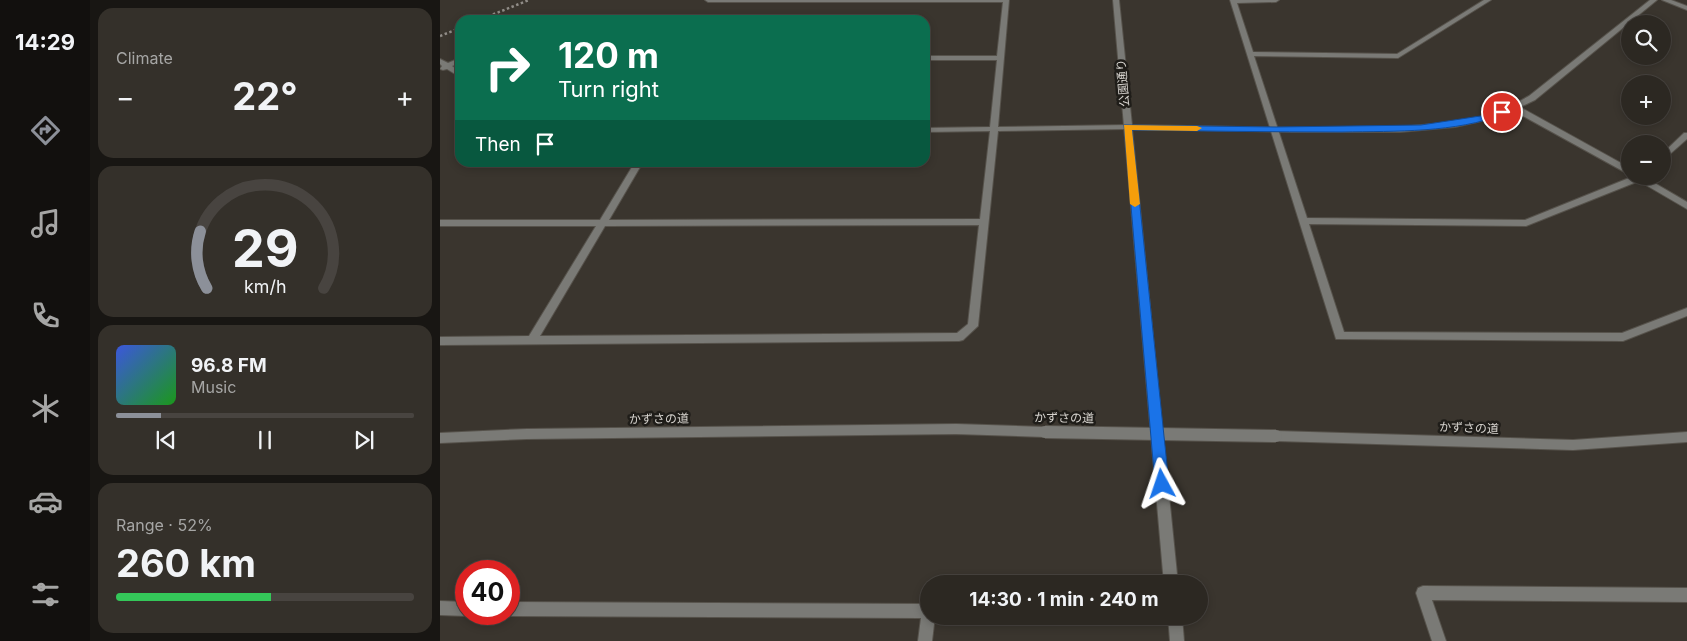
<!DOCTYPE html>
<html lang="en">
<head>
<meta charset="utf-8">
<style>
  :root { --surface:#2c2822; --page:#34302a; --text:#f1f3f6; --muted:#a6a6a5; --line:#484440; --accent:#8c9099 }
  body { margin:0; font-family:Inter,"Noto Sans JP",sans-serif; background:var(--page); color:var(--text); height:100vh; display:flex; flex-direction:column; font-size:19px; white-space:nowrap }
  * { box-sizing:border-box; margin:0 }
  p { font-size:16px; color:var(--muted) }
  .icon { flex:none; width:28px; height:28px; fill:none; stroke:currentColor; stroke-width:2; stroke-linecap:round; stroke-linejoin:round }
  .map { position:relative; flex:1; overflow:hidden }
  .sheet { display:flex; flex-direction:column; gap:8px; padding:8px; background:#181613; width:350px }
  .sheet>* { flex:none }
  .guide { position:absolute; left:15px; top:15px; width:475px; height:152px; border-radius:15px; box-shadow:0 2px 8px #0003,0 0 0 1px var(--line); background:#0b6e4f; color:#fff; overflow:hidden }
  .tools { position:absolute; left:1181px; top:15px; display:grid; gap:10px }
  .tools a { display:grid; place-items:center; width:50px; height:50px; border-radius:50%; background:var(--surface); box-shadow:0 2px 8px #0003,0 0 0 1px var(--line); font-size:25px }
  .speed { position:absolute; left:15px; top:560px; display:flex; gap:10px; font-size:25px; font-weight:700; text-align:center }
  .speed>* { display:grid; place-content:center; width:65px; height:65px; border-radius:50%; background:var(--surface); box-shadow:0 2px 8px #0003,0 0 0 1px var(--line); line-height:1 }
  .speed .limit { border:8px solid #d22; background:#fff; color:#111 }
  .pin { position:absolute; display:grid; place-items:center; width:42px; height:42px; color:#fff; margin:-21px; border:2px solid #fff; border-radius:50%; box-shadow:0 1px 5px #0007 }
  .me { position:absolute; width:55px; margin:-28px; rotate:355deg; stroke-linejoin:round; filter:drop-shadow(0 0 4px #0008) }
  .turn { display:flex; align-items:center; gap:18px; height:105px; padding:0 20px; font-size:22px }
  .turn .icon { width:65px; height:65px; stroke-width:2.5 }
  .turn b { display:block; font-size:35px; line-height:42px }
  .then { display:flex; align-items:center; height:48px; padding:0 20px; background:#0003; gap:10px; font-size:19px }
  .big { font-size:38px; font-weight:700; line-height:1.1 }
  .sheet .tile { flex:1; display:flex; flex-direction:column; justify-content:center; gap:8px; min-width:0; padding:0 18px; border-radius:15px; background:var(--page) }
  .sheet .dial { align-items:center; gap:0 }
  .dial svg { height:130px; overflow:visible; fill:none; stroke:var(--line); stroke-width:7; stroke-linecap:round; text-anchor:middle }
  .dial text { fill:var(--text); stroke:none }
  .song { display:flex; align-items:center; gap:15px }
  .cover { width:60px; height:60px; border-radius:8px; background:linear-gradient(135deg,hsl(230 70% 55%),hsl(120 70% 35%)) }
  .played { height:5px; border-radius:2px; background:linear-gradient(90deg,var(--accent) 15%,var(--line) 15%) }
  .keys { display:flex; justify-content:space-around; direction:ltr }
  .heat { display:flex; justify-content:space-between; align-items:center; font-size:28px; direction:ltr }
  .charge { height:8px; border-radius:4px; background:linear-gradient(90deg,#34c759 52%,var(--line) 0) }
  .trip { position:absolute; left:480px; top:575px; width:288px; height:50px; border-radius:25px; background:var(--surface); box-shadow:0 2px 8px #0003,0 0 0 1px var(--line); font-weight:700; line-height:50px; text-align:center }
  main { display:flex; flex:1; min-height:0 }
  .dock { display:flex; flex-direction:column; width:90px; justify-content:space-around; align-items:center; background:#12100e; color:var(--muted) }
  .dock .icon { width:35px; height:35px }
  .dock .on { color:var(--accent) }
  .dock b { font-size:22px; color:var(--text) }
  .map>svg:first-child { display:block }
</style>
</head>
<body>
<main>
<nav class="dock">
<b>14:29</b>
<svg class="icon on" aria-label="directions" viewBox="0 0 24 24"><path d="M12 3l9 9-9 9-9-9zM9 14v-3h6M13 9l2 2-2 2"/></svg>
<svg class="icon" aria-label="music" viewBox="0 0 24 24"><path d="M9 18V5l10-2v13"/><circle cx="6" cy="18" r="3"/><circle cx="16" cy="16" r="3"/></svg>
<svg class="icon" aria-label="phone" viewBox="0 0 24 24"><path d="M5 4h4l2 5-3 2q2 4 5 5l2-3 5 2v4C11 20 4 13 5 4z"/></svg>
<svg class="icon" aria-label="climate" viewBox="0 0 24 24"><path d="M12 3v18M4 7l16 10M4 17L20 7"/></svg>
<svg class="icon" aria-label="car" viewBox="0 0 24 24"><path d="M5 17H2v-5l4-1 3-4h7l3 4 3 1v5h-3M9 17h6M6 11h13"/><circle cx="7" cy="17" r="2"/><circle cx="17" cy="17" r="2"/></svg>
<svg class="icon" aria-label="filters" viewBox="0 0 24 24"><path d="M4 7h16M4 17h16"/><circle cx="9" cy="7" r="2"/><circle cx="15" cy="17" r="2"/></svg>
</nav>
<section class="sheet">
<div class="tile"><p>Climate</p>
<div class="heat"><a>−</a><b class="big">22°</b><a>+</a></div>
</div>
<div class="tile dial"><svg viewBox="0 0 100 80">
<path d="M14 69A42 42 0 1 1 86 69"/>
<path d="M14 69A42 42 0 0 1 10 34" stroke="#8c9099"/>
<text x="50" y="56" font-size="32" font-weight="700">29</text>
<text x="50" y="72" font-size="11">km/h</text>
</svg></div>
<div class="tile">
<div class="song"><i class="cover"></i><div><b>96.8 FM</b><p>Music</p></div></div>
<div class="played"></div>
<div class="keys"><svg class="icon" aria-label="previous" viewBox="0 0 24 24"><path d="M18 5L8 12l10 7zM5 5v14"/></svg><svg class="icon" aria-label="pause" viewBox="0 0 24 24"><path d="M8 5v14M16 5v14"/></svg><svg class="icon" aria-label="next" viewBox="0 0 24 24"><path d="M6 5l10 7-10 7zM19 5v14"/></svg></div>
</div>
<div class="tile"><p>Range · 52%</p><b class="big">260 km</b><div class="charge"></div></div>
</section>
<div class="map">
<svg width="1247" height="641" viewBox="0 0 1247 641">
  <rect width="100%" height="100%" fill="#3a352e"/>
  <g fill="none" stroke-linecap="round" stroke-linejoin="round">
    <defs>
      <g id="pedestrian">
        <path d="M516,424L605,427L609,428L611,432L609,436L605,437L516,434L87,439L0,443V433L87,429Z"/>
        <path d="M836,431L1133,440L1247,432V442L1133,450L836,441L832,440L830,436L832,432Z"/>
      </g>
      <g id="minor">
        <path d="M265,0H569L558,127L687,125L691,127L687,129L558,131L538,326L523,340L519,341L0,345V337L89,336L156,226H0V220H160L195,162H203L169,220L540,219L550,131L485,132V128L550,127L557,60H485V56H557L563,2H268ZM539,225L528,324L517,333L100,336L165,226Z"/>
        <path d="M790,0H839L836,2L797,3L813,52L957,54L1044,0H1051L958,58L814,56L867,218L1085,220L1194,176H1208L1206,178L1247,202V209L1199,181L1086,226L869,224L904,332L1182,333L1247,308V316L1183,341L896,339Z"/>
        <path d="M1222,0H1231L1247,6V10Z"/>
        <path d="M121,18L130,20H118Z"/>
        <path d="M20,58V63L12,66L20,72V77L7,69L3,70L0,69L2,66L0,64V59L8,63Z"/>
        <path d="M1072,106H1078L1190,168V175L1072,110Z"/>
        <path d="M1244,133H1247V139L1222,161V154Z"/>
        <path d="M983,586L1247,588V602L992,600L1006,641H992L976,593L978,588Z"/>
        <path d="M0,601L26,602V614H31L26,616L0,615Z"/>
        <path d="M69,602L489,604V616H495L492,641H478L481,618L69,616L64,614H69Z"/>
      </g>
      <g id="tertiary">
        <path d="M673,0H679L692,125L853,128L960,127L1015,122L1040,117L1065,109L1089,96L1210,0H1217L1095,100L1070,112L1042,121L1015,127L960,132H853L692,129L738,584H724Z"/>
        <path d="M728,616H742L744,641H730Z"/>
      </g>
    </defs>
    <use href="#pedestrian" stroke="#56524b" stroke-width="2"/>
    <use href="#minor" stroke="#56524b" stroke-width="2"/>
    <use href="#tertiary" stroke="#56524b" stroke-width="2"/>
    <g stroke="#908c87" stroke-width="2.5" stroke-dasharray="2.5 2.5" stroke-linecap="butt">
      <path d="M39,20L89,0"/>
      <path d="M0,36L20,28"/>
    </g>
    <use href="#pedestrian" fill="#7a7a76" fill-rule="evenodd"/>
    <use href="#minor" fill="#7a7a76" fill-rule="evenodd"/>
    <use href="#tertiary" fill="#7a7a76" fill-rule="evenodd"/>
    <defs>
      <path id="pedestrian-bridge" d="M605,432L836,436"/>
    </defs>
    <use href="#pedestrian-bridge" stroke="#56524b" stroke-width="14" stroke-linecap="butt"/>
    <use href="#pedestrian-bridge" stroke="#7a7a76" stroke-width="12"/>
  </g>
  <path fill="#1a73e8" stroke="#114b97" d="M1062,110L1065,111V114C1014,133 957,131 902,132C832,132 762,131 692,130L729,484L727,489L722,491L717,489L715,484L684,125L836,127L981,125L1047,115Z"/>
  <path fill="#f59e0b" d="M684,125L757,126L762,128L757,131L692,130L700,204L695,207L690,204Z"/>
  <g text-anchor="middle" stroke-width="5" stroke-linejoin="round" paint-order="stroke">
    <g font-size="12" fill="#d8d5d0" stroke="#1f1d19">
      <text transform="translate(683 83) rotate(-95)" y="4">公園通り</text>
      <text transform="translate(624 418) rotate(1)" y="4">かずさの道</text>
      <text transform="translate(219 419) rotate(-1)" y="4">かずさの道</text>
      <text transform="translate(1029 428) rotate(2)" y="4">かずさの道</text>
    </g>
  </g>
</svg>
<div class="tools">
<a><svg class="icon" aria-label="search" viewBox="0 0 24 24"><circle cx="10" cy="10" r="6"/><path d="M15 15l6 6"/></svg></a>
<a>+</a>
<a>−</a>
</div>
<div class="speed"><div class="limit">40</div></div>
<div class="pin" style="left:1062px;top:112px;background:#d93025"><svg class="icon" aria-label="arrive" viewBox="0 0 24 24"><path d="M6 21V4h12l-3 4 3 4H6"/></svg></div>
<svg class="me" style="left:722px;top:484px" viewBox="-20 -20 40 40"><path d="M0-17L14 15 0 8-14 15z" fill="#1a73e8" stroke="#fff" stroke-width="4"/></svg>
<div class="trip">14:30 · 1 min · 240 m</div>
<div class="guide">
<div class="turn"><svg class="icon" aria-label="right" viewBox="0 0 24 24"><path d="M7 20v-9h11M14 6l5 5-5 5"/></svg><div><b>120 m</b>Turn right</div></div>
<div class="then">Then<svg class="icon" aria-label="arrive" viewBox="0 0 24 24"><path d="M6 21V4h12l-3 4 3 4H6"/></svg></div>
</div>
</div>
</main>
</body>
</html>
